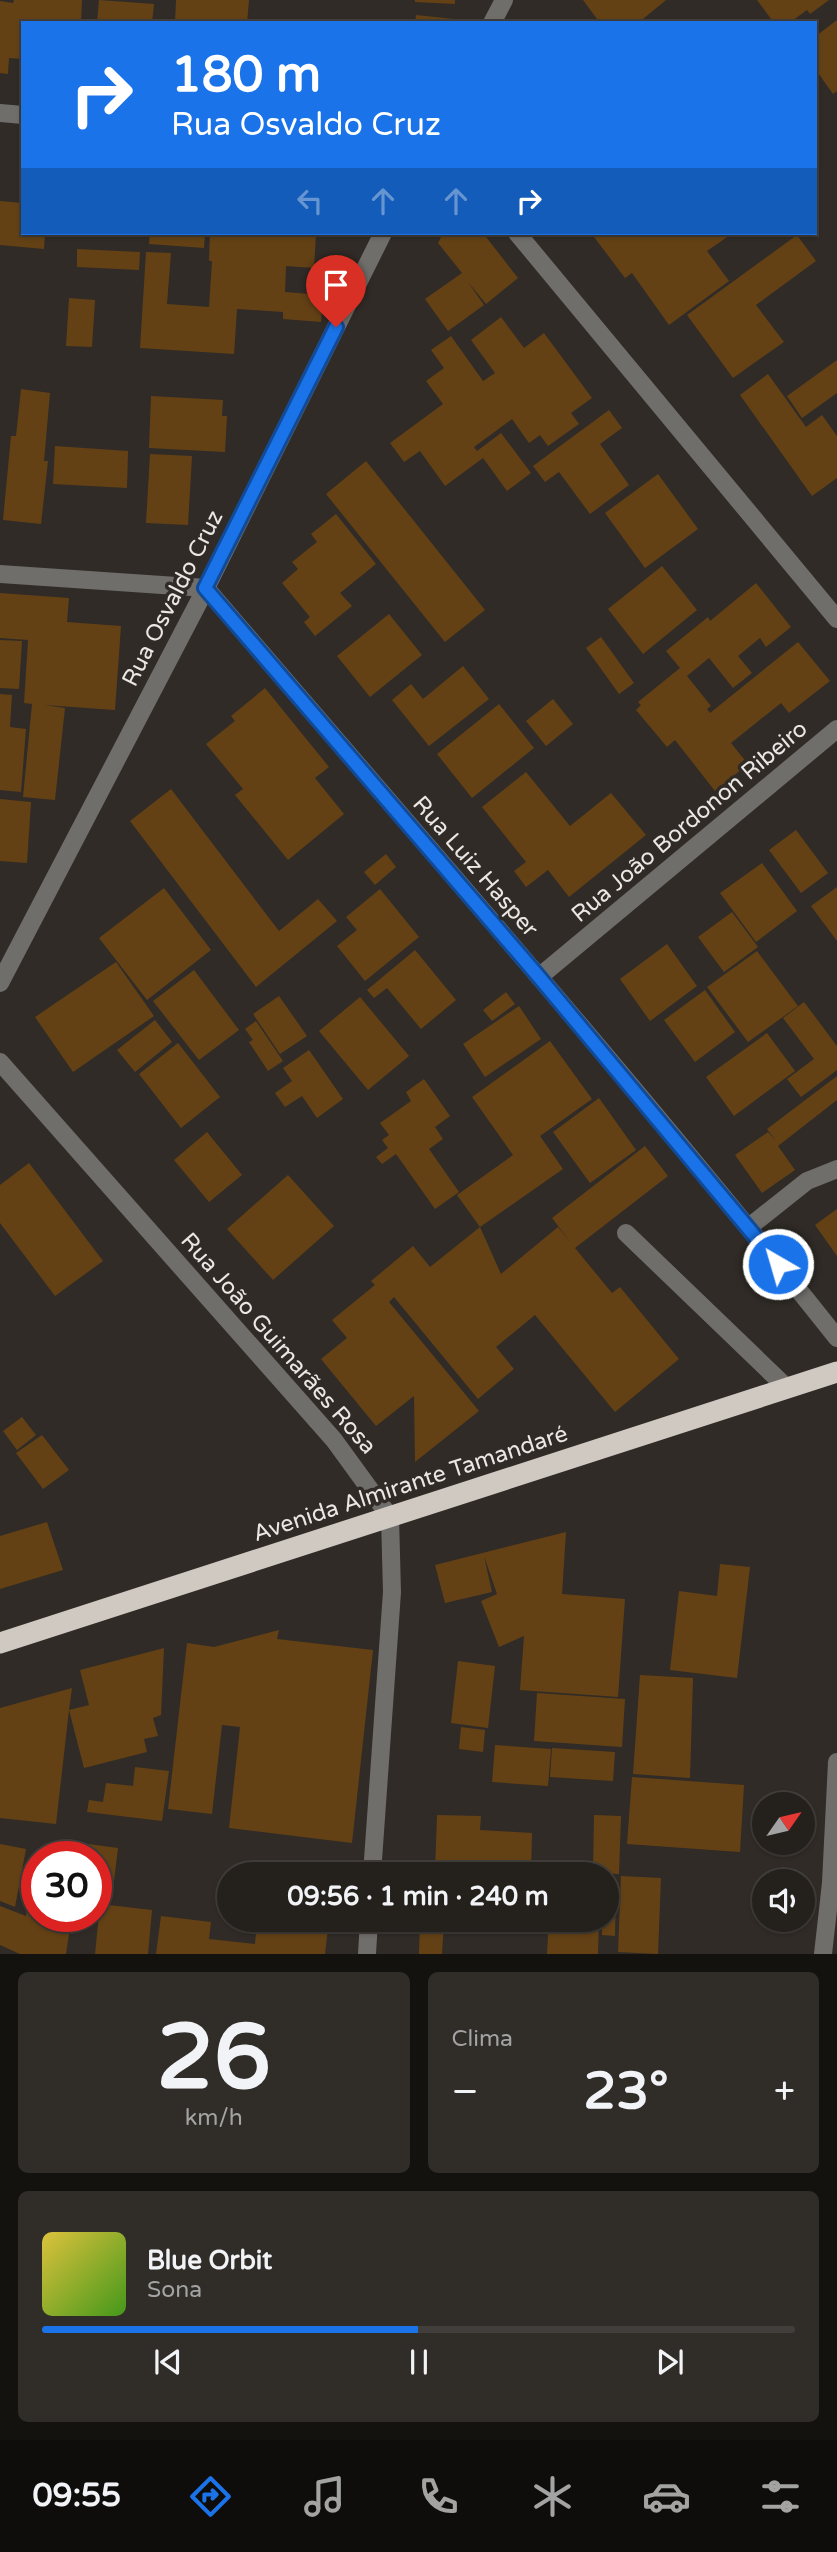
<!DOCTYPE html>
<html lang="pt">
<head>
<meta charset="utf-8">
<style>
  :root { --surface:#24201c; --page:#302d29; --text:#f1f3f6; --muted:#a3a3a3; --line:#413e3b; --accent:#1a73e8 }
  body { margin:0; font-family:"Varela Round",sans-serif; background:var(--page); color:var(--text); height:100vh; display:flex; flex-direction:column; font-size:26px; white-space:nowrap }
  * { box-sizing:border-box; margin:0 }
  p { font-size:23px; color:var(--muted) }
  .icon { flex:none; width:38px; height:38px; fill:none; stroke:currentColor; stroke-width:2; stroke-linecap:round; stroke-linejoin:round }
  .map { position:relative; height:1954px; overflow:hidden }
  .sheet { display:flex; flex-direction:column; gap:18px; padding:18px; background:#14120f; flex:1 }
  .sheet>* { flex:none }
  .guide { position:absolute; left:21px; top:21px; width:796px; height:214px; border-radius:0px; box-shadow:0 2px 5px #0004,0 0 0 2px var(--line); background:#1a73e8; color:#fff; overflow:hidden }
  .needle { width:46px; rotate:56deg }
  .tools { position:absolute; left:752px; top:1792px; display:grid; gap:14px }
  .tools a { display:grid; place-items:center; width:63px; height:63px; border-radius:50%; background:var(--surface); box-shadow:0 2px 5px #0004,0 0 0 2px var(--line); font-size:35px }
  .speed { position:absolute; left:21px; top:1841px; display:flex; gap:14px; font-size:35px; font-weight:700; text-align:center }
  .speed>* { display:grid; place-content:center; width:91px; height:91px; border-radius:50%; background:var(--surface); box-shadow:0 2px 5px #0004,0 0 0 2px var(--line); line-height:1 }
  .speed .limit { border:10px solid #d22; background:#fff; color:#111 }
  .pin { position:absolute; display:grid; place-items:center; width:60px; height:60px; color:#fff; margin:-72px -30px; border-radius:50% 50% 50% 0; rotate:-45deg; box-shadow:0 0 7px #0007 }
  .pin .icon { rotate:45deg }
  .me { position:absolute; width:77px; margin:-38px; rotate:322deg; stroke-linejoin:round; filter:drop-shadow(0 0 5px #0008) }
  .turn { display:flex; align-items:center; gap:24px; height:147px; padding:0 35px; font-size:32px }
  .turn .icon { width:91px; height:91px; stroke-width:2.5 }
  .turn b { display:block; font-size:49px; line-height:60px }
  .lanes { display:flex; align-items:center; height:66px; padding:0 35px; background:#0003; justify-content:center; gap:35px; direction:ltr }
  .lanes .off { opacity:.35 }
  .big { font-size:52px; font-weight:800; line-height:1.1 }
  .sheet .card { flex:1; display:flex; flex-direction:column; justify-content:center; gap:10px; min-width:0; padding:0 24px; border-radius:10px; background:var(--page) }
  .sheet .dial { align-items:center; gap:0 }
  .dial b { font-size:91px; line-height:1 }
  .song { display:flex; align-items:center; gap:21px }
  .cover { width:84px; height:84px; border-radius:10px; background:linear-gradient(135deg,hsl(50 70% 55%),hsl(100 70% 35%)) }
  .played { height:7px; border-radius:4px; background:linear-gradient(90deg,var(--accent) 50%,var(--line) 50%) }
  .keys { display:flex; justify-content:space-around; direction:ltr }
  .heat { display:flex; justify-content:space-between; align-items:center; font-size:38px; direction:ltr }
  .sheet .tiles { flex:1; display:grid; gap:18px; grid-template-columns:1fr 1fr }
  .card:last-child { grid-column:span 2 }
  .trip { position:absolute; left:217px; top:1862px; width:402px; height:70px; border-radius:35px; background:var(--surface); box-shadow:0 2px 5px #0004,0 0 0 2px var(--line); font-weight:800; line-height:70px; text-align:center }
  .menu { display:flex; height:112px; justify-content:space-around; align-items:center; background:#0e0d0b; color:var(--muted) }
  .menu .icon { width:49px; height:49px }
  .menu .selected { color:var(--accent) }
  .menu b { font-size:32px; color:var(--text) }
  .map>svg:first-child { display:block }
</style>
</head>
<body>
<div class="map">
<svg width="837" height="1954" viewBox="0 0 837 1954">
  <rect width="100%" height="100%" fill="#302b26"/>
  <g fill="#634115">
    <path d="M14,0H82L81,23H23V59L9,58L8,74L0,73V1L13,3Z"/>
    <path d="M99,0L154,4L152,23H97Z"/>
    <path d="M176,0H249L247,23H175Z"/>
    <path d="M415,0H455V4L415,2Z"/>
    <path d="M583,0H666L638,23H600Z"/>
    <path d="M757,0H829L810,14L807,10L789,23H774Z"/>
    <path d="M416,15L473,21V23H415Z"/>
    <path d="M837,20V91L833,94L816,70V36Z"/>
    <path d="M0,201L23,203V233H45L44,249L0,245Z"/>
    <path d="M150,233H205L204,248L149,244Z"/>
    <path d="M210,233H316L314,268L286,266L285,292L323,295L321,322L283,319V312L237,309L234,354L140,348L146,252L171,253L167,304L209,307L212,261H209Z"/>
    <path d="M443,233H483L518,278L486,304L468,282L484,305L448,331L425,299L462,273L438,243Z"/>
    <path d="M591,233H733L707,251L729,281L669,325L632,273L625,278Z"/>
    <path d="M797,235L816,261L756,305L784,342L733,378L687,315Z"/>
    <path d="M77,249L140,252L139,270L77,267Z"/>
    <path d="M69,298L95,300L92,347L66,346Z"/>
    <path d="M501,317L524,348L544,333L592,398L571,413L579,424L548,446L540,435L529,443L512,419L474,447L477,451L501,433L531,473L507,491L483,458L445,486L420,451L404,462L390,443L443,404L426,381L444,368L431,350L451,336L483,381L495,373L471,340Z"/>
    <path d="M837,360V393L802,418L787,396Z"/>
    <path d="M768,374L806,427L822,415L837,436V478L812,496L740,395Z"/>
    <path d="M21,389L50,393L44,461H48L41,524L3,520L11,436H16Z"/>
    <path d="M151,396L223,400L222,416H227L225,452L149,448Z"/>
    <path d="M609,410L622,428L600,444L629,485L590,514L559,472L545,482L533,466Z"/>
    <path d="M55,446L128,451L127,488L53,484Z"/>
    <path d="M150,454L192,456L188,525L146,523Z"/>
    <path d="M366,461L485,610L445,642L326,494Z"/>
    <path d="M658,474L698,529L645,568L605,513Z"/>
    <path d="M336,514L376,564L340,593L352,606L315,636L304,622L310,617L282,583L298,569L292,562L317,542L311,534Z"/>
    <path d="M662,566L697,610L643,654L608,609Z"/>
    <path d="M756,583L791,627L766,647L760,638L738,656L752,673L733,688L709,658L687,676L711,706L707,709L710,713L798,642L830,681L789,713L781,703L731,743L748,764L715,791L675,740L667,747L636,710L641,705L638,702L680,668L666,651L708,617L710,621Z"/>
    <path d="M0,593L69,598L67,622L121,626L115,710L44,705L65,708L55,800L23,797L32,704L24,703L28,640L0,638Z"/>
    <path d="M389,614L422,655L370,697L337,656Z"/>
    <path d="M601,637L634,683L619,694L586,648Z"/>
    <path d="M0,640L22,641L19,689L0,688Z"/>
    <path d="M463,666L489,699L429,746L392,700L411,684L423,699Z"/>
    <path d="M265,688L329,767L315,778L344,814L288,860L235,795L243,789L206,744L235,721L231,716Z"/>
    <path d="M0,694L12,695L10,727L26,729L21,792L0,790Z"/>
    <path d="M553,699L573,724L546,746L526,721Z"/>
    <path d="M499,704L534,748L472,798L437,754Z"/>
    <path d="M526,772L570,826L611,793L646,835L569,897L548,870L526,887L514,871L526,862L482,807Z"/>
    <path d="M171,789L279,931L318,899L337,921L256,987L130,821Z"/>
    <path d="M0,799L31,802L27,863L0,861Z"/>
    <path d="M796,830L828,873L801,893L769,850Z"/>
    <path d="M386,854L396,867L375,885L364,872Z"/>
    <path d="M762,863L797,911L756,942L720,893Z"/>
    <path d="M837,887V941L811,906Z"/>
    <path d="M164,888L211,950L147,1000L99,938Z"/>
    <path d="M380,889L419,937L365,981L337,946L357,930L346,917Z"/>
    <path d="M732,912L758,947L724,972L698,937Z"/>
    <path d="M667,944L697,986L650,1021L620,979Z"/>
    <path d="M415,950L456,1000L421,1029L387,988L374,998L367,990Z"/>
    <path d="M757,951L798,1006L748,1042L707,987Z"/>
    <path d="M116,962L154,1016L73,1072L35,1017Z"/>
    <path d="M194,970L239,1030L199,1060L153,1001Z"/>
    <path d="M705,990L735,1032L695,1062L664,1020Z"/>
    <path d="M506,992L515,1004L492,1021L483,1010Z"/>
    <path d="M279,996L307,1036L280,1054L253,1014Z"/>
    <path d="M360,997L409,1056L368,1090L319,1031Z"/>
    <path d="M804,1002L837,1046V1070L801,1097L787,1079L814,1059L783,1018Z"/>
    <path d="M519,1006L541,1039L485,1077L463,1044Z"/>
    <path d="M155,1020L172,1042L135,1072L117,1050Z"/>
    <path d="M256,1021L283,1061L268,1071L249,1042L253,1040L245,1029Z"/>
    <path d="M767,1033L795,1071L734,1116L706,1077Z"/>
    <path d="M550,1041L592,1099L540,1136L563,1169L480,1227L457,1195L513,1155L472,1097Z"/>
    <path d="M178,1043L220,1097L181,1128L139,1074Z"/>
    <path d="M309,1050L343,1099L317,1118L302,1096L285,1107L275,1093L292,1081L283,1068Z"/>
    <path d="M837,1076V1100L778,1146L795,1170L762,1193L735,1155L768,1132L776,1141L767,1129Z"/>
    <path d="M424,1079L450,1116L435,1127L443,1139L429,1149L459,1192L435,1209L396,1154L382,1164L376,1157L388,1148L382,1140L389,1135L380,1123L411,1101L406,1092Z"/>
    <path d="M599,1098L636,1150L590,1183L553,1132Z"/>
    <path d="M207,1132L242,1175L209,1202L174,1160Z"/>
    <path d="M645,1146L668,1176L575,1248L612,1293L620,1287L679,1359L615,1412L535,1315L496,1347L514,1369L478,1399L394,1297L389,1302L479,1411L415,1462L414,1396L376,1426L321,1359L347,1338L332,1320L375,1285L371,1281L413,1246L430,1267L480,1227L501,1274L558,1227L571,1243L552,1218Z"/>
    <path d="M29,1163L103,1261L55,1296L0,1223V1185Z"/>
    <path d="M288,1175L334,1226L273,1280L227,1229Z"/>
    <path d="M837,1209V1256L815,1225Z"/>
    <path d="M22,1417L36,1435L17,1450L3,1431Z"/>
    <path d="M42,1435L69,1470L43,1489L16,1453Z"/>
    <path d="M47,1522L63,1570L0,1589V1536Z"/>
    <path d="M566,1532L562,1594L625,1599L618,1697L520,1690L524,1636L499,1647L481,1601L497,1594L484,1556L492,1592L445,1603L435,1565Z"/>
    <path d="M720,1564L750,1567L737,1678L670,1670L679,1591L717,1596Z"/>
    <path d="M279,1630L277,1639L373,1650L352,1843L229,1828L240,1727L222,1725L212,1814L168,1809L187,1643L214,1647Z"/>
    <path d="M164,1648L161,1715L153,1718L158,1736L144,1739L147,1752L84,1768L69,1710L56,1824L0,1818V1708L72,1688L69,1710L89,1705L80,1670Z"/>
    <path d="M458,1661L495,1666L488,1728L451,1723Z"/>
    <path d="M640,1675L693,1678L690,1778L633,1774Z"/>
    <path d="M537,1693L625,1699L622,1747L534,1741Z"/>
    <path d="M461,1727L485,1730L483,1752L459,1749Z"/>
    <path d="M495,1745L551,1749L548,1786L492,1782Z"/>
    <path d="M552,1748L615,1752L613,1781L550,1777Z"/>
    <path d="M135,1767L169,1771L162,1821L87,1812L89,1800L103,1802L106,1783L133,1786Z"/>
    <path d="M632,1777L744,1785L740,1852L627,1844Z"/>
    <path d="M437,1815L481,1816L480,1830L532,1833L531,1874L435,1872Z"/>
    <path d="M594,1815L621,1816L619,1874L593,1873Z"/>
    <path d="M81,1843L118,1848L113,1889L96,1887V1857H79Z"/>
    <path d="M0,1844L26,1849L15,1907L0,1901Z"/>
    <path d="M31,1857L37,1858V1916H65L64,1931L69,1934L66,1954H20L0,1945V1906L26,1916Z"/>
    <path d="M621,1876L661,1878L658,1954L618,1952Z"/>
    <path d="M607,1879H616L615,1936L602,1935V1920H607Z"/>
    <path d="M100,1904L152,1910L148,1954H95Z"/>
    <path d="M161,1916L211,1922L209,1939L255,1944L257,1920H329L325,1954H156Z"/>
    <path d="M420,1920H444L442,1954H419Z"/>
    <path d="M549,1920H599L598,1954H547Z"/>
  </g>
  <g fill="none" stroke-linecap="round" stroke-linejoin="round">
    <g stroke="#706e6b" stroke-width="18">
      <path d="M492,23L504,0"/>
      <path d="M0,113L23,115"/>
      <path d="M517,233L837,619"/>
      <path d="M0,574L206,588C418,836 634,1082 837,1338"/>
      <path d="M539,977L837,729"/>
      <path d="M0,983L206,588L383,233"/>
      <path d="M0,1062L334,1440L390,1517L392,1592L372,1874"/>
      <path d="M749,1227L807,1181L837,1169"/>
      <path d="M626,1233L787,1388"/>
      <path d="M367,1954L369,1920"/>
      <path d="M823,1954L831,1883L837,1762"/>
    </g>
    <path stroke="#cfc9c2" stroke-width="21" d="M0,1643L837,1372"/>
  </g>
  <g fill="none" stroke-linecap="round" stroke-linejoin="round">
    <defs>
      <path id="route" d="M336,327L205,588L539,977L778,1264"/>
    </defs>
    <use href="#route" stroke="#114b97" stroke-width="18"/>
    <use href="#route" stroke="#1a73e8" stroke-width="12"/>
  </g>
  <g text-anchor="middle" stroke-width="7" stroke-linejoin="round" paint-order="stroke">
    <g font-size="23" fill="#ebe7e4" stroke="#302b26">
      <text transform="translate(172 598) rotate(-63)" y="8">Rua Osvaldo Cruz</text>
      <text transform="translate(689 821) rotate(-40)" y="8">Rua João Bordonon Ribeiro</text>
      <text transform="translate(476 866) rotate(49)" y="8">Rua Luiz Hasper</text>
      <text transform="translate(279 1343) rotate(49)" y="8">Rua João Guimarães Rosa</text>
      <text transform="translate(410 1483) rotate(-18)" y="8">Avenida Almirante Tamandaré</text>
    </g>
  </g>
</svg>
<div class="tools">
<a><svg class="needle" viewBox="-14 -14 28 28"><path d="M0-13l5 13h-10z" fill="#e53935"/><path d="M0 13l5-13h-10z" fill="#a3a3a3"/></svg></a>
<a><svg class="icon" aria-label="sound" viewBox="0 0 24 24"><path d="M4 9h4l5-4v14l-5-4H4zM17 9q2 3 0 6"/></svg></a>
</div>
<div class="speed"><div class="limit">30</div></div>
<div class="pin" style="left:336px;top:327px;background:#d93025"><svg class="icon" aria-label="arrive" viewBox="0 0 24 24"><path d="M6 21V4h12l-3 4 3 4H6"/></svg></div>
<svg class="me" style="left:778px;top:1264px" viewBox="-20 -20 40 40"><circle r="17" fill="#1a73e8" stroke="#fff" stroke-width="3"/><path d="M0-11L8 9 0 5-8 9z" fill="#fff"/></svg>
<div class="trip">09:56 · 1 min · 240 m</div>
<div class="guide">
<div class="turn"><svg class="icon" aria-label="right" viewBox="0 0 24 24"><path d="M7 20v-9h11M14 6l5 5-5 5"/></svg><div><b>180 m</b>Rua Osvaldo Cruz</div></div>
<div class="lanes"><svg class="icon off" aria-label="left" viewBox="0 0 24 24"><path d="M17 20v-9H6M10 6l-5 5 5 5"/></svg><svg class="icon off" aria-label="ahead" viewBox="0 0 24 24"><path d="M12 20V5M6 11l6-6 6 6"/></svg><svg class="icon off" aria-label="ahead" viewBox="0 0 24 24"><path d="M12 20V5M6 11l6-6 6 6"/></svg><svg class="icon" aria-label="right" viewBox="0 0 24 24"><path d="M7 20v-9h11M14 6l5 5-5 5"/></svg></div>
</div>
</div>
<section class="sheet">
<div class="tiles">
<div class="card dial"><b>26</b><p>km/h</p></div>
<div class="card"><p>Clima</p>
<div class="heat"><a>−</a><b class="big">23°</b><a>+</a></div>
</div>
<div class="card">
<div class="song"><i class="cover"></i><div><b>Blue Orbit</b><p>Sona</p></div></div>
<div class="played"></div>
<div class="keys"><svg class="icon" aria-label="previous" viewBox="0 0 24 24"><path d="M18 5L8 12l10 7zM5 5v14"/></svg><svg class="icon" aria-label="pause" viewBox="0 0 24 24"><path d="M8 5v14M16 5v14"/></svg><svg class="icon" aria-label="next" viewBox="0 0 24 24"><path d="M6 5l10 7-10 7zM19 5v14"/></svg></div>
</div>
</div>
</section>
<nav class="menu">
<b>09:55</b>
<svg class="icon selected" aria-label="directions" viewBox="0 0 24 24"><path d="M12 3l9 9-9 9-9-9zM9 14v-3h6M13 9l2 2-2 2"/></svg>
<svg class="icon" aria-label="music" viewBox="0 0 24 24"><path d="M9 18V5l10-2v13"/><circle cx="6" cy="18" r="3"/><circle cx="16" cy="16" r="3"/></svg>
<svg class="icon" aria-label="phone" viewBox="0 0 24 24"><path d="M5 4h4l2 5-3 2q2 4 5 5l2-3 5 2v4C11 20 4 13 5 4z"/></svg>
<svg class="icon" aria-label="climate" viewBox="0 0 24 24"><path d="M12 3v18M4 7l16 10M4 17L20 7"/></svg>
<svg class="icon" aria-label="car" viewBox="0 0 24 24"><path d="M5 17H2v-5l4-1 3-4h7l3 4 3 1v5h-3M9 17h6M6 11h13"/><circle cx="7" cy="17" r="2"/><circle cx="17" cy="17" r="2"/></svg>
<svg class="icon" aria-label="filters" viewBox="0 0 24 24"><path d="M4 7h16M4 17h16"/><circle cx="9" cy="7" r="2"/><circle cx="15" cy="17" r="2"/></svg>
</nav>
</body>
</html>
